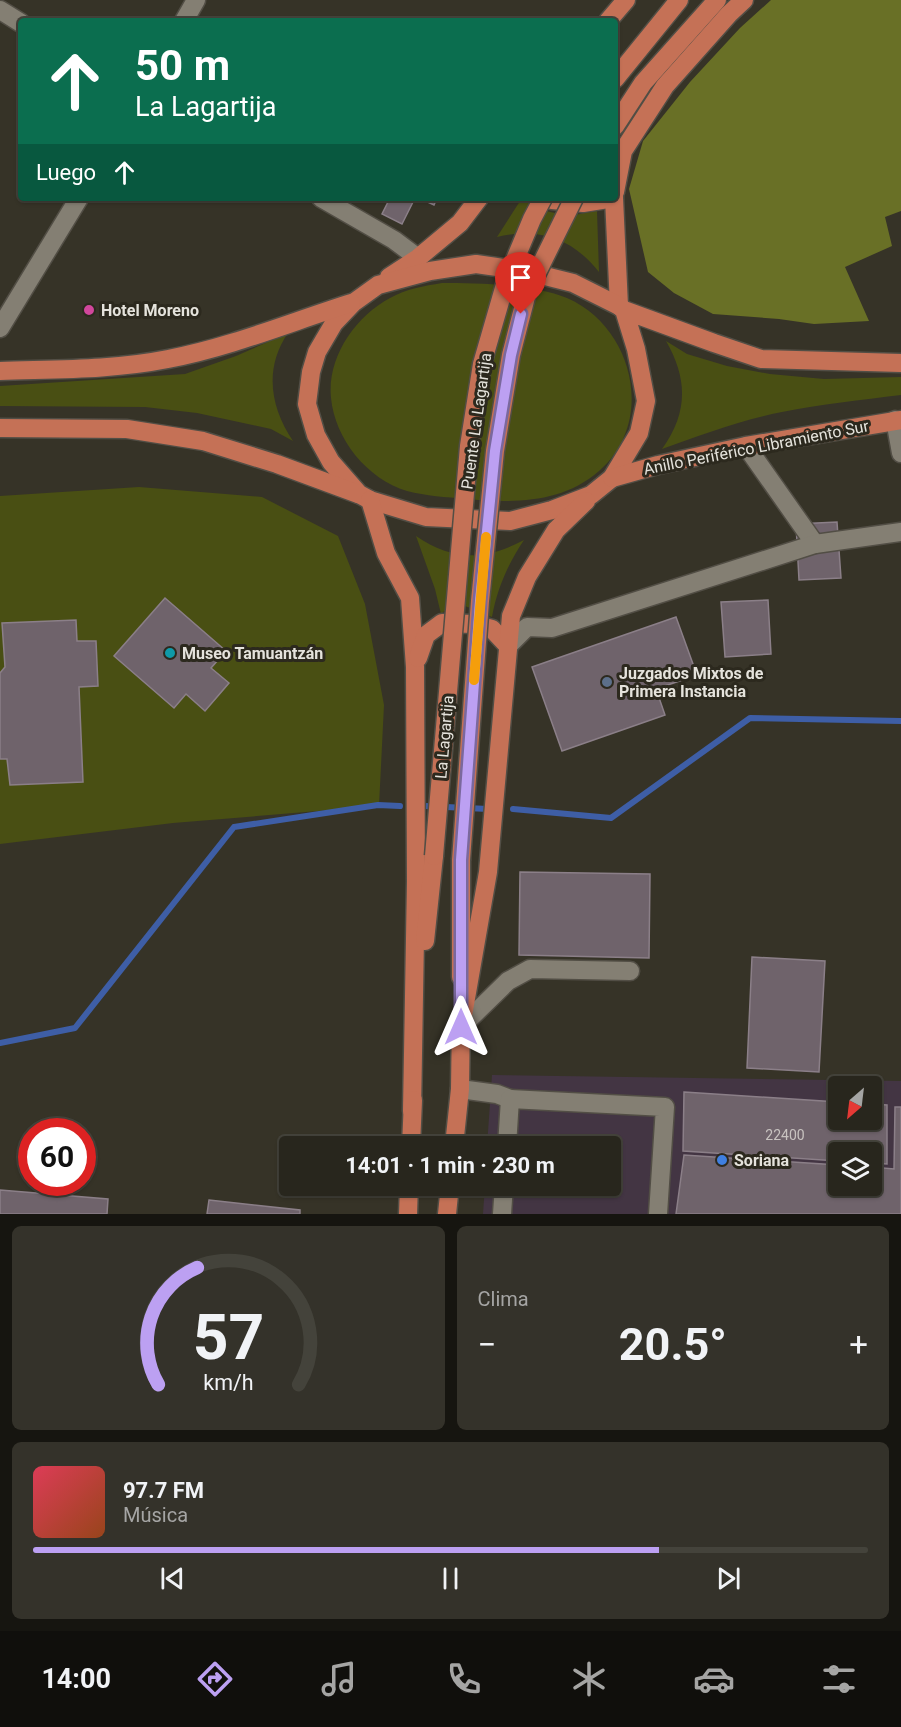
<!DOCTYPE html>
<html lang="es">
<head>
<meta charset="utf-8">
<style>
  :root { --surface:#28261d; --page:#34322a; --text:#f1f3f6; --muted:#a5a5a4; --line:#44433b; --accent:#bca0f2 }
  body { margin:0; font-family:Roboto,sans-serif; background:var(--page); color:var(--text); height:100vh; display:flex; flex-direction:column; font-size:22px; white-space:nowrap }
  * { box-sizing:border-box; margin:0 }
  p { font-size:20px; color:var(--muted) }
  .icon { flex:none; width:33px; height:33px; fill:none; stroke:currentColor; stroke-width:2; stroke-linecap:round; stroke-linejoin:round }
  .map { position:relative; height:1214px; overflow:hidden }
  .details { display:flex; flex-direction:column; gap:12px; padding:12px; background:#161510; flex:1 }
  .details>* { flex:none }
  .top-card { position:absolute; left:18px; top:18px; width:600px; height:183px; border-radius:6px; box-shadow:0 2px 4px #0004,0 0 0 2px var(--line); background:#0b6e4f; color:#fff; overflow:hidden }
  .needle { width:39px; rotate:208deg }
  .fabs { position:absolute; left:828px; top:1076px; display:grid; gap:12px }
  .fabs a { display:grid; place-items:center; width:54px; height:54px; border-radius:6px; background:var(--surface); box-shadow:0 2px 4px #0004,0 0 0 2px var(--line); font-size:30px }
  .speed { position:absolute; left:18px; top:1118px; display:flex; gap:12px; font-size:30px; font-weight:700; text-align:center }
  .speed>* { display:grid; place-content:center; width:78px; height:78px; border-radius:50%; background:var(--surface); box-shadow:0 2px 4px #0004,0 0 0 2px var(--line); line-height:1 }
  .speed .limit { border:9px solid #d22; background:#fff; color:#111 }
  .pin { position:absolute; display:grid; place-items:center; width:51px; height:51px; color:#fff; margin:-62px -26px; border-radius:50% 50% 50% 0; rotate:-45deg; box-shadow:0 0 6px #0007 }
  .pin .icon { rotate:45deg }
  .me { position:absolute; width:66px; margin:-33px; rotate:0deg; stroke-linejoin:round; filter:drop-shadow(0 0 4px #0008) }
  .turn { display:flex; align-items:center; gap:21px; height:126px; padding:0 18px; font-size:27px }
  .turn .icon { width:78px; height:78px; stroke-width:2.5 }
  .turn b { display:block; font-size:42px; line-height:51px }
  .then { display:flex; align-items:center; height:57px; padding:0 18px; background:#0003; gap:12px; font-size:22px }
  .big { font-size:45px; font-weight:700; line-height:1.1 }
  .details .widget { flex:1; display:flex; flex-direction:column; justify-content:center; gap:9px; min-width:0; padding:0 21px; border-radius:9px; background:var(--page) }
  .details .dial { align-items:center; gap:0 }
  .dial svg { height:156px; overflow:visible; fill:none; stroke:var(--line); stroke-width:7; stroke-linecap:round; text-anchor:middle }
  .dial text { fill:var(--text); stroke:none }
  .song { display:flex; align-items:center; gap:18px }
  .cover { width:72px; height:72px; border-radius:9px; background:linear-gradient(135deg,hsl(350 70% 55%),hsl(20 70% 35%)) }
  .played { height:6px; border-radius:3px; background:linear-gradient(90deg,var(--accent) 75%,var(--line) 75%) }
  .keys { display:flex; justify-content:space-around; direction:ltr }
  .heat { display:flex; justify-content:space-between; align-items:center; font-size:33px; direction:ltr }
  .details .tiles { flex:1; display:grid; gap:12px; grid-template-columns:1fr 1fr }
  .widget:last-child { grid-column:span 2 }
  .trip { position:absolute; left:279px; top:1136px; width:342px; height:60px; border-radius:6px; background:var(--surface); box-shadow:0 2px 4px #0004,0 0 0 2px var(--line); font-weight:700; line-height:60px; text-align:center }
  .menu { display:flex; height:96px; justify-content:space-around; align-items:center; background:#100f0c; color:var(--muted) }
  .menu .icon { width:42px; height:42px }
  .menu .current { color:var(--accent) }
  .menu b { font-size:27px; color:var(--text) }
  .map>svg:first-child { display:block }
</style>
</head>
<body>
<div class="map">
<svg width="901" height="1214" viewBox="0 0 901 1214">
  <rect width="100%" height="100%" fill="#363327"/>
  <path fill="#433543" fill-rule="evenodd" d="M492,1075L901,1081V1214H483L485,1185H610V1146H487ZM838,1086H872V1119H838ZM838,1152H872V1185H838Z"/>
  <g fill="#494f13">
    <path d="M522,198H525L546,211L568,216L597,211L599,272C572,238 539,227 497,237Z"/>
    <path d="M442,283C478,283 534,284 567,298C634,327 656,422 599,471C561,504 513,503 466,499C446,497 426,496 407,491C367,479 335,439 331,398C327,357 355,317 390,298C406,289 424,286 442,283Z"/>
    <path d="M288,333C264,368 270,407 293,441L271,429L197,413L145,407L0,406V386L185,374L236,356Z"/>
    <path d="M666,341L687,354L727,366L770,374L824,379L901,377V395C861,400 821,404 782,412C741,420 701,435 662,449C688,413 688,379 666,341Z"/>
    <path d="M139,487L262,497L338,536L365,604L384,705L379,806L173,823L0,844V496Z"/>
    <path d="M416,536C452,561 485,561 524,540C508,564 497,589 492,617L465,606L449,607L441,614L435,589Z"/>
  </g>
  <path fill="#697026" d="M771,0H901V211L885,217L892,246L845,267L869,321L814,324L779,319L713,314L674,293L648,272L629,189L643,141L690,82L740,28Z"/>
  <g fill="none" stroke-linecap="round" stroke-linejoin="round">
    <g stroke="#3e5ea6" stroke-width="6">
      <path d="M425,806L488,809"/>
      <path d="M513,809L611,818L750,718L901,721"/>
      <path d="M0,1043L75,1028L234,827L378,805L400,806"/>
    </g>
  </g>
  <g fill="#6f636b" stroke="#8b7f88" stroke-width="1.5">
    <path d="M390,198H415L402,224L382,214Z"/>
    <path d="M419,198H437L434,205Z"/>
    <path d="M837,522L841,578L799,580L796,524Z"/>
    <path d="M165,598L226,651L211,668L229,683L205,711L186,694L174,708L114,656Z"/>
    <path d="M768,600L771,654L725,657L721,602Z"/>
    <path d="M676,617L697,675L656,689L665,715L562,751L532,667Z"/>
    <path d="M76,620L77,641H96L98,686L79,687L83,782L10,785L7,759H0V673L5,667L2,623Z"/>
    <path d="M520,872L650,874L649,958L519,955Z"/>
    <path d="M752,957L825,961L819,1072L747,1068Z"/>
    <path d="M684,1092L838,1102V1119H872V1104L887,1105V1164L872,1163V1152H838V1161L683,1151Z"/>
    <path d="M895,1107H901V1214H676L684,1155L838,1165V1185H872V1167L894,1169Z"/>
    <path d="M0,1190L108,1199L107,1214H0Z"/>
    <path d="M209,1200L300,1210V1214H207Z"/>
  </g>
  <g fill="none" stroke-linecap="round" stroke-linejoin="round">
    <defs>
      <g id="minor">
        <path d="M0,10L21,23"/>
        <path d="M184,21L196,0"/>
        <path d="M321,198L394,240L418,258"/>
        <path d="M0,328L79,198"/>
        <path d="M895,420L901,453"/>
        <path d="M746,446L815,544"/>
        <path d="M508,646L527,627L552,628L815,544L901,532"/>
        <path d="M461,1027L508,981L530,969L630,971"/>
        <path d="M460,1089L497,1094L510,1099"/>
        <path d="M507,1146L510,1099L665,1107L658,1214"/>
        <path d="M502,1214L504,1185"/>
      </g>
      <g id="major">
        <path d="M608,21L626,0"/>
        <path d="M615,79L679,0"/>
        <path d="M615,126L643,83L717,0"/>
        <path d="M615,192L623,151L665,86L729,14L744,0"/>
        <path d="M549,198L552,200L583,203L614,198"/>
        <path d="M614,198L619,306"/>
        <path d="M389,277L418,258L460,223L479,198"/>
        <path d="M624,310L636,349L646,401L639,433L612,478L591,495L552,510L510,521L426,517L370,500L359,494L331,462L316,435L307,404L311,372L317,352L334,323L353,303L378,285L430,271L476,264L525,271L573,283L619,306L624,310L714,343L761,359L901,363"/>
        <path d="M0,371C56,369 113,370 168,359C231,347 291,322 351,303"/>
        <path d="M0,428L127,429L203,441L277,464L358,494"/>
        <path d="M612,478L658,465L746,446L901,420"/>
        <path d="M370,500L386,553L410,598L415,667L416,881L412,1111"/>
        <path d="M418,658L426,635L442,623L473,624L492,629L508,646"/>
        <path d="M461,860V977"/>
        <path d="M425,941L434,856"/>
        <path d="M461,1027L488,872L511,616L527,577L556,530L586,501"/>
        <path d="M411,1146L413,1100"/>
        <path d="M454,1146L460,1089L461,1016"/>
        <path d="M408,1214L409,1185"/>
        <path d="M447,1214L450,1185"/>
      </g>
    </defs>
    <use href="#minor" stroke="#524e45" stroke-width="21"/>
    <use href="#major" stroke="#524e45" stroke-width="21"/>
    <use href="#minor" stroke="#847f73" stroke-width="18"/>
    <use href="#major" stroke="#c57156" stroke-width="18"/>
    <defs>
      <g id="major-bridge">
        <path d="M434,856L469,446L482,364L506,281L532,219L543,198"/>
        <path d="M461,860L480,601L495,451L511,355L527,293L574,198"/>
      </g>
    </defs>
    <use href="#major-bridge" stroke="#524e45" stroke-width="21" stroke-linecap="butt"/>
    <use href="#major-bridge" stroke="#c57156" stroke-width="18"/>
  </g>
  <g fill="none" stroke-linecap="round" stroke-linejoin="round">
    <defs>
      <path id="route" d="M461,1027V860L480,601L495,451L511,355L521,314"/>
    </defs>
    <use href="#route" stroke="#7a689d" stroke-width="15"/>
    <use href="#route" stroke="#bca0f2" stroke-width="10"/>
    <path stroke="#f59e0b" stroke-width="10" d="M474,680L486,537"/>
  </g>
  <circle fill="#d1479c" stroke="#2c291e" stroke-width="2" cx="89" cy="310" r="6"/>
  <circle fill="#0f9aa8" stroke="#2c291e" stroke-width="2" cx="170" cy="653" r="6"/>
  <circle fill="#5c6f8a" stroke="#2c291e" stroke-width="2" cx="607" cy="682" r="6"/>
  <circle fill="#3f7fe0" stroke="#2c291e" stroke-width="2" cx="722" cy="1160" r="6"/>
  <g text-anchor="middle" stroke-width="6" stroke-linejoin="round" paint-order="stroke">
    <g font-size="14" fill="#c8c3c0">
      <text x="785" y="1140">22400</text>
    </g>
    <g font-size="16" font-weight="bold" fill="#e5e3dc" stroke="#2c291e" text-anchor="start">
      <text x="101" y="316">Hotel Moreno</text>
      <text x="182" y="659">Museo Tamuantzán</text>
      <text x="619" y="679">Juzgados Mixtos de<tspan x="619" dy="18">Primera Instancia</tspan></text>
      <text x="734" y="1166">Soriana</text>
    </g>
    <g font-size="16" fill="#e5e3dc" stroke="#2c291e">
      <text transform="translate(476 421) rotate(-82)" y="6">Puente La Lagartija</text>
      <text transform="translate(756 447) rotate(-11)" y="6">Anillo Periférico Libramiento Sur</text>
      <text transform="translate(444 737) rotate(-85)" y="6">La Lagartija</text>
    </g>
  </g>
</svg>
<div class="fabs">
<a><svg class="needle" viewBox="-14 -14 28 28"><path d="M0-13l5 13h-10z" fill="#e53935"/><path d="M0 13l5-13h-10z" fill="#a5a5a4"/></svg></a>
<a><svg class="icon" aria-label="layers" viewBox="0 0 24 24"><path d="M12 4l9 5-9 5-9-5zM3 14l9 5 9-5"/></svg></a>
</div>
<div class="speed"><div class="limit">60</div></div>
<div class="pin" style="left:521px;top:314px;background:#d93025"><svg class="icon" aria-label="arrive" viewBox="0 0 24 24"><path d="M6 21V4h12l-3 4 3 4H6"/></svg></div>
<svg class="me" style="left:461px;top:1027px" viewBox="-20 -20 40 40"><path d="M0-17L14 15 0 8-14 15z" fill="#bca0f2" stroke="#fff" stroke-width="4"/></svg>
<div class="trip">14:01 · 1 min · 230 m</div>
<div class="top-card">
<div class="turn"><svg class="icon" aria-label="ahead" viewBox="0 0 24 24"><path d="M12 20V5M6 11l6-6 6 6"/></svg><div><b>50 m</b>La Lagartija</div></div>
<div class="then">Luego<svg class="icon" aria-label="ahead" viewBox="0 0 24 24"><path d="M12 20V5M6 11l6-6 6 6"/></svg></div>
</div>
</div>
<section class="details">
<div class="tiles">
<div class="widget dial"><svg viewBox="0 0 100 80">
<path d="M14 69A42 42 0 1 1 86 69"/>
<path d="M14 69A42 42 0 0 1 34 9" stroke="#bca0f2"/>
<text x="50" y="56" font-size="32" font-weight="700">57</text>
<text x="50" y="72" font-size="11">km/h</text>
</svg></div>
<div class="widget"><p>Clima</p>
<div class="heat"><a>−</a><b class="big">20.5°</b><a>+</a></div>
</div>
<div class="widget">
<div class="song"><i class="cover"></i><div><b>97.7 FM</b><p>Música</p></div></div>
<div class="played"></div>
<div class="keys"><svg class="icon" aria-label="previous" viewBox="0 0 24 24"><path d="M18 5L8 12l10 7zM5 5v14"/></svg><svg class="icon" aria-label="pause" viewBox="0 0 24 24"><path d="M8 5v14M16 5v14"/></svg><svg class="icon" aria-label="next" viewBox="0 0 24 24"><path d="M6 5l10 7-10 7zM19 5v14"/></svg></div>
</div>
</div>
</section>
<nav class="menu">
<b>14:00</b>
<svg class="icon current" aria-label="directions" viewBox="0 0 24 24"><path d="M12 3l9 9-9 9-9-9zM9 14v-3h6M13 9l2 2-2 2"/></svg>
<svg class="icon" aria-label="music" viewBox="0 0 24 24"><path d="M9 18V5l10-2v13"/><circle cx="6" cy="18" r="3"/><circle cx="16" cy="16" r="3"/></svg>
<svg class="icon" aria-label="phone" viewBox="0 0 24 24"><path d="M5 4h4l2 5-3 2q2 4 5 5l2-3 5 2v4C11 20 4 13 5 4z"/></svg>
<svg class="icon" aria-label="climate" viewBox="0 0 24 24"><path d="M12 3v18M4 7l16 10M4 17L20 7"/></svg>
<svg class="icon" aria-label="car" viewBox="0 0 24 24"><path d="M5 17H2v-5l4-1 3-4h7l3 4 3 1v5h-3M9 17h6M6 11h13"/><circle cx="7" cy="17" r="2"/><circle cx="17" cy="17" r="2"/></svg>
<svg class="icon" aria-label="filters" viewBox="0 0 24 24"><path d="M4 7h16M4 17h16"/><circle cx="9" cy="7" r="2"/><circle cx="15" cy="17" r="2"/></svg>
</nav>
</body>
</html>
